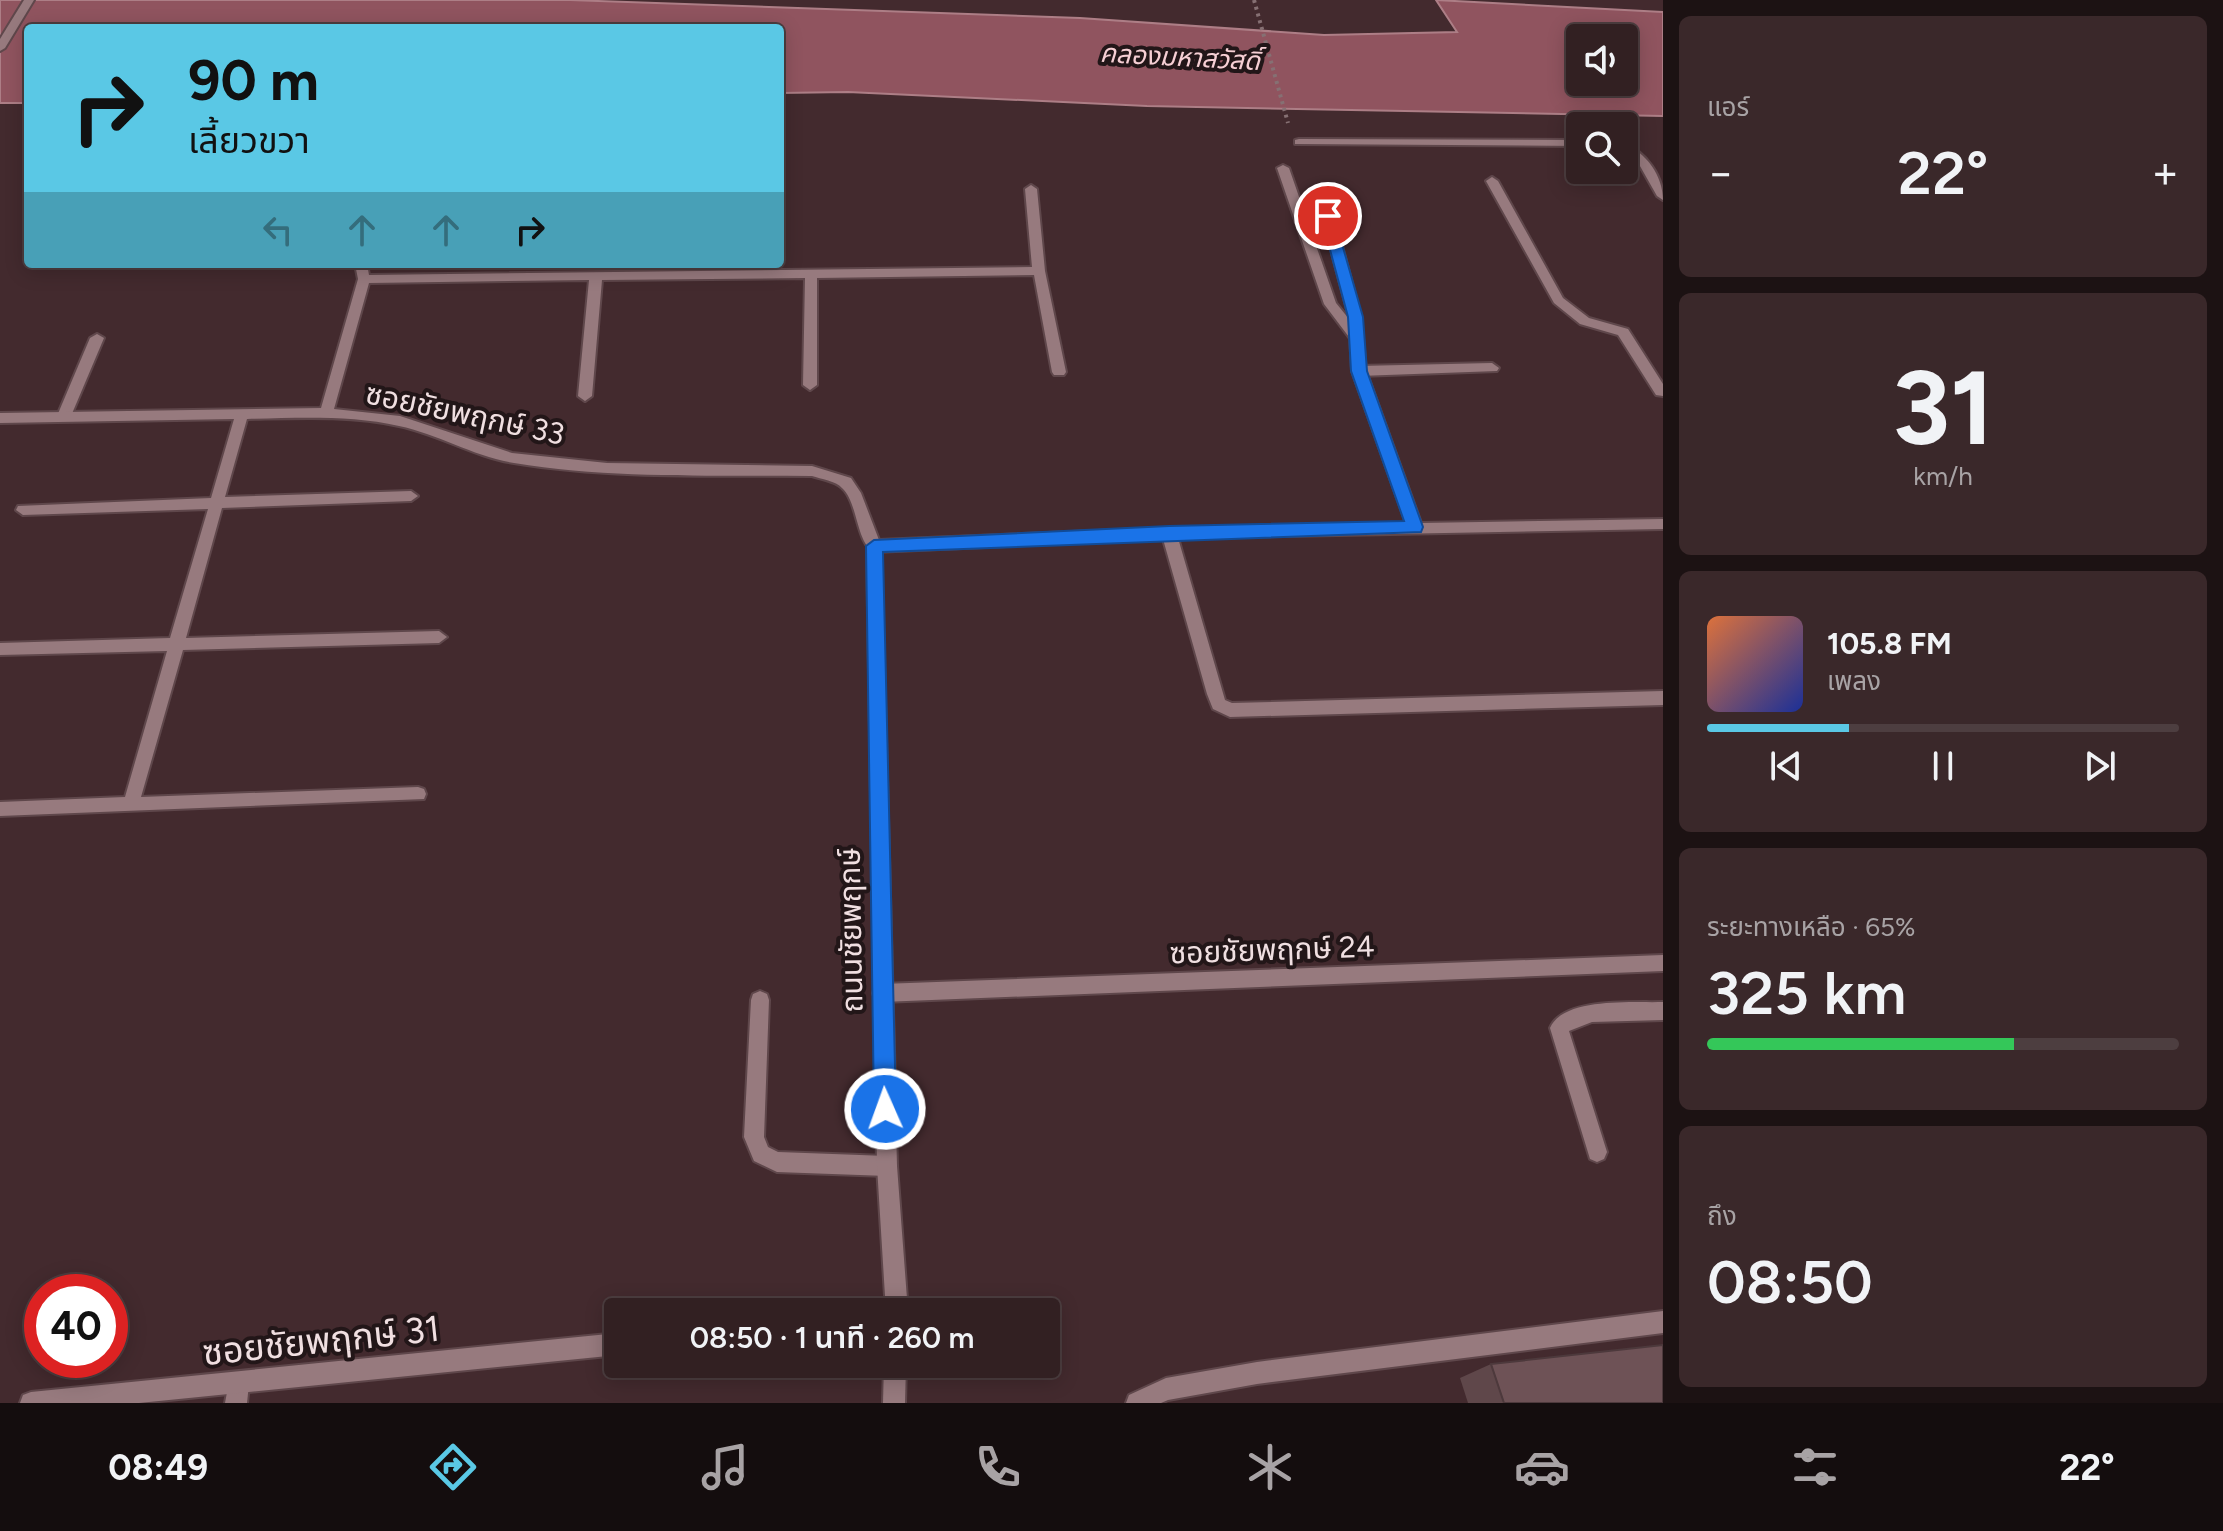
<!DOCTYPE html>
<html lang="th">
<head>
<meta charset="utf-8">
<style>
  :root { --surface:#322022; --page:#3a282a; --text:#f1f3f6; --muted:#a8a3a5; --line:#4d3e40; --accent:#5ac8e5 }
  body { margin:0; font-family:Figtree,"Noto Sans Thai",sans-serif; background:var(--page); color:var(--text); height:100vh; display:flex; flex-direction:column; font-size:30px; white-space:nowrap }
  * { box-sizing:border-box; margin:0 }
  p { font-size:26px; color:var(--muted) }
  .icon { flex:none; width:44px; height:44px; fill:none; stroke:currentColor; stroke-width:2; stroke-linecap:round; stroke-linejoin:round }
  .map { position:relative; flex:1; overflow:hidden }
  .side { display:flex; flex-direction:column; gap:16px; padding:16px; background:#1c1213; width:560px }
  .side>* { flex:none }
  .top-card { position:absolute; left:24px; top:24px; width:760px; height:244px; border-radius:8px; box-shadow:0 4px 20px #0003,0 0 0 2px var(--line); background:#5ac8e5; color:#111; overflow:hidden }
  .controls { position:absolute; left:1566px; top:24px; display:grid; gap:16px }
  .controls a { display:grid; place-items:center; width:72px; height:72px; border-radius:8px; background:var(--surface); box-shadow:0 4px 20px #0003,0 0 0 2px var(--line); font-size:40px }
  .speed { position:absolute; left:24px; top:1274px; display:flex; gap:16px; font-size:40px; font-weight:700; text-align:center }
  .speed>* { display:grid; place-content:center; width:104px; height:104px; border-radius:50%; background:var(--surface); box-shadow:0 4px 20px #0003,0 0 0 2px var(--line); line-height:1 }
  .speed .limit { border:12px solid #d22; background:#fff; color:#111 }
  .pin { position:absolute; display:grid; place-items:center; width:68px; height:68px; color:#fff; margin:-34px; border:4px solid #fff; border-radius:50%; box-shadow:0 2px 8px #0007 }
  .me { position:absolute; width:88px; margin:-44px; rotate:358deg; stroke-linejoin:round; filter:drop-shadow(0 0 6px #0008) }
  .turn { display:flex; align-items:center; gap:28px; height:168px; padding:0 32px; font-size:36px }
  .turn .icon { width:104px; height:104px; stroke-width:2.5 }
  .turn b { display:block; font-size:56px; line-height:68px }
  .lanes { display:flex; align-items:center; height:76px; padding:0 32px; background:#0003; justify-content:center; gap:40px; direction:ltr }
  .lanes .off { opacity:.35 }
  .big { font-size:60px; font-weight:600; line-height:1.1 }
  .side .widget { flex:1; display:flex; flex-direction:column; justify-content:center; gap:12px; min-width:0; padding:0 28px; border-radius:12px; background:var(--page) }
  .side .dial { align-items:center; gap:0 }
  .dial b { font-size:104px; line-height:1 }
  .song { display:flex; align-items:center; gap:24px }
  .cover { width:96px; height:96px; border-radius:12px; background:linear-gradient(135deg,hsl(20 70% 55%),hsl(230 70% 35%)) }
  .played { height:8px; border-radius:4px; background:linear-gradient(90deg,var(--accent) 30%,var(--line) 30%) }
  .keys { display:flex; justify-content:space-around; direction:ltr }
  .heat { display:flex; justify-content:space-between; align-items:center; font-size:44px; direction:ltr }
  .charge { height:12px; border-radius:6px; background:linear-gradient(90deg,#34c759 65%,var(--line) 0) }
  .trip { position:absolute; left:604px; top:1298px; width:456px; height:80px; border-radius:8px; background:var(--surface); box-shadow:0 4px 20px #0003,0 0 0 2px var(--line); font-weight:600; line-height:80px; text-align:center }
  .tabs { display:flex; height:128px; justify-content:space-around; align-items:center; background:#140d0e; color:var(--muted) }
  .tabs .icon { width:56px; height:56px }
  .tabs .current { color:var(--accent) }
  .tabs b { font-size:36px; color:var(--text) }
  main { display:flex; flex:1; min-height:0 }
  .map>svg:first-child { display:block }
</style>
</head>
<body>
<main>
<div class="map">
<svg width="1663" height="1403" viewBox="0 0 1663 1403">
  <rect width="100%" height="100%" fill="#432a2e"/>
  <path fill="#90545f" stroke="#ad7e86" stroke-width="2" fill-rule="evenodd" d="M0,0H570L1080,18L1324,35L1457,32L1436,0L1663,12V116L1147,106L848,92L780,93V28H28V103H0ZM1580,38H1624V82H1580Z"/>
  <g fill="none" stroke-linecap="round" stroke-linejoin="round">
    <defs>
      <g id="service">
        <path d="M1299,139L1580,140V146L1295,144V140Z"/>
        <path d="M1624,144C1646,152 1663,176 1663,200L1657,196L1636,159L1624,152Z"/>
        <path d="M1283,165L1289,168L1336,303L1362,335V341H1352L1324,304L1277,168Z"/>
        <path d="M1492,177L1498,181L1563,298L1589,318L1628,329L1663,384V396L1656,395L1618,335L1580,324L1554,303L1486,181Z"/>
        <path d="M97,334L104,338L71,416L64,421L59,419L57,416L90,338Z"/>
        <path d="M1492,363L1499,368L1497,371L1359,376L1352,371L1359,366Z"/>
        <path d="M760,991L767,994L769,1000L764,1137L768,1147L778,1152L887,1156L894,1159L897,1166L894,1173L887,1176L777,1172L754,1161L744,1137L751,1000L753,994Z"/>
        <path d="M1663,1002V1020L1592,1022L1569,1031L1607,1152L1604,1159L1597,1162L1590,1159L1550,1028C1563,997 1634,1003 1663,1002Z"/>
        <path d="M1663,1311V1333L1257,1384L1168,1400L1161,1403H1126L1129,1395L1166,1378L1257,1362Z"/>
        <path d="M238,1373L246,1376L249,1384L247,1403H225L230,1376Z"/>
      </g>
      <g id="minor">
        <path d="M24,0H34L5,48L0,51V39Z"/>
        <path d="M1031,185L1037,189L1045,271L1066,372L1064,375H1054L1052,372L1034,275L817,278V385L810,390L803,385L805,278L602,280L592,396L585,401L578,396L589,280L369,283L334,409L400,416L512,453L607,463L812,466L851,478L861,493L879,540L1169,528L1406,523L1352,371L1349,317L1322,216L1328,212L1334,216L1361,317L1366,371L1421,523L1663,519V529L1178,538L1225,700L1232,703L1663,691V705L1230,717L1213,709L1207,694L1163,539L874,552C856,543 858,502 842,488C836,481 821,479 812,476C713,475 612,479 514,463C475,457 438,434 399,426C350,415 297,418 247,419L225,497L411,491L418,496L411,501L222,508L186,638L439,631L447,637L439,643L183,650L141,797L418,787L424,789L426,794L424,799L0,816V802L125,797L167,651L0,655V643L170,638L208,509L23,515L16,510L18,506L211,498L234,419L0,423V413L321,408L358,279L355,264H367L369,275L1032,267L1025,189Z"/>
        <path d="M1663,955V971L882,1002L875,999L873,993L875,987L882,984Z"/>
        <path d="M618,1333V1355L139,1403H20L23,1395L31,1392Z"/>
      </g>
      <g id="tertiary">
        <path d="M874,540L881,546L897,1166L908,1312H886L877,1166L867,546Z"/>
        <path d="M884,1364H906L905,1403H883Z"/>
      </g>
    </defs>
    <use href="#service" stroke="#5f474b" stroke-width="4"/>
    <use href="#minor" stroke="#5f474b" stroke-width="4"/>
    <use href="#tertiary" stroke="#5f474b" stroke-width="4"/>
    <path stroke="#867073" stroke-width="4" stroke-dasharray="3 4" stroke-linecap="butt" d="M1254,0L1288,123"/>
    <use href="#service" fill="#977a7e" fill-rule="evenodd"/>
    <use href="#minor" fill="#977a7e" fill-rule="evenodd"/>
    <use href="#tertiary" fill="#977a7e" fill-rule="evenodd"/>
  </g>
  <path fill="#5f474a" d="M1491,1364L1663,1403H1468L1460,1378Z"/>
  <path fill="#6e5256" stroke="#4d393c" stroke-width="2" d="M1663,1345V1403H1504L1491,1364Z"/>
  <path fill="#1a73e8" stroke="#114b97" stroke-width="2" d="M1328,212L1334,216L1363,317L1367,371L1423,527L1421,532L883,552L896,1109L893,1116L885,1119L878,1116L874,1109L866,546L874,540L1169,526L1404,521L1351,371L1348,317L1321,216Z"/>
  <g text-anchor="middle" stroke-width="8" stroke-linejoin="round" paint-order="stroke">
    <g font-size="26" font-style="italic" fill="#f6cfd4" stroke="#221618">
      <text transform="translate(1180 57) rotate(3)" y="9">คลองมหาสวัสดิ์</text>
    </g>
    <g font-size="30" fill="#f0dfe1" stroke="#221618">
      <text transform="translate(465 414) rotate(12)" y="10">ซอยชัยพฤกษ์ 33</text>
      <text transform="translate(851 930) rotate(-91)" y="10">ถนนชัยพฤกษ์</text>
      <text transform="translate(1272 950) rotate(-2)" y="10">ซอยชัยพฤกษ์ 24</text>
    </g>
    <g font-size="36" fill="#f0dfe1" stroke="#221618">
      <text transform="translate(321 1340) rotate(-6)" y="13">ซอยชัยพฤกษ์ 31</text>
    </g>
  </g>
</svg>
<div class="controls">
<a><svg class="icon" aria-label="sound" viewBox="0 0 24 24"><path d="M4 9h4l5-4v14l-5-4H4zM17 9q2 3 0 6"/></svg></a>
<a><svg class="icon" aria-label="search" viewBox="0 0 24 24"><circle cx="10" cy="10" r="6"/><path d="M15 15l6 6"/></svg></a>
</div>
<div class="speed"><div class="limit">40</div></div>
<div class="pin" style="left:1328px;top:216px;background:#d93025"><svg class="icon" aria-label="arrive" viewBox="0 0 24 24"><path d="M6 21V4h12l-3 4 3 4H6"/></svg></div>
<svg class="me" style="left:885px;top:1109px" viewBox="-20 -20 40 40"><circle r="17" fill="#1a73e8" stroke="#fff" stroke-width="3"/><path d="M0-11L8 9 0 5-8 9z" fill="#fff"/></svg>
<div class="trip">08:50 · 1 นาที · 260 m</div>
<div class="top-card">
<div class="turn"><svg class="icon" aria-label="right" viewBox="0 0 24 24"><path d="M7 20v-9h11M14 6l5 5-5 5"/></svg><div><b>90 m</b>เลี้ยวขวา</div></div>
<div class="lanes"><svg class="icon off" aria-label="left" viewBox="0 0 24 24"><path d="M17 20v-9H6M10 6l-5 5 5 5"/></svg><svg class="icon off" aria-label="ahead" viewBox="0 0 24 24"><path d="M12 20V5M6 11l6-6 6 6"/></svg><svg class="icon off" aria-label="ahead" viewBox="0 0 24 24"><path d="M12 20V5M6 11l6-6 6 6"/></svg><svg class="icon" aria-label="right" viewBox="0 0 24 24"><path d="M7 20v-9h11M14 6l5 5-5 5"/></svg></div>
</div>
</div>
<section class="side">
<div class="widget"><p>แอร์</p>
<div class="heat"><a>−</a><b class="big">22°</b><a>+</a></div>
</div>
<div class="widget dial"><b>31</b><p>km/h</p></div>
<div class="widget">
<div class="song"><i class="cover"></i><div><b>105.8 FM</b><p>เพลง</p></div></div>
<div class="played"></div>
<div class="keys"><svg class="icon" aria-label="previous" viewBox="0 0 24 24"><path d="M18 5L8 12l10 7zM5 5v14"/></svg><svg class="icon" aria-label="pause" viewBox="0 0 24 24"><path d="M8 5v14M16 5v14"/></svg><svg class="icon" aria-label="next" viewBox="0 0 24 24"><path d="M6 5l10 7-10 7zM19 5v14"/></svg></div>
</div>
<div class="widget"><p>ระยะทางเหลือ · 65%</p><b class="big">325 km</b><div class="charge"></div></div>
<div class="widget"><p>ถึง</p><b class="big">08:50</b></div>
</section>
</main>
<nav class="tabs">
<b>08:49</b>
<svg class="icon current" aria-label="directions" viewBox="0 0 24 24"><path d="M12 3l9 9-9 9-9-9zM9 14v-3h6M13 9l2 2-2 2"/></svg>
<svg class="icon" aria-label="music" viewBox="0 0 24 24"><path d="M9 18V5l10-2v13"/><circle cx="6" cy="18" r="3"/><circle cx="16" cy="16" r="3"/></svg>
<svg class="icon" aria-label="phone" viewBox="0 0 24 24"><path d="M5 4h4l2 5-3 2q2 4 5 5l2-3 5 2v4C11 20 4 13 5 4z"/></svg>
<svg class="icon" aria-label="climate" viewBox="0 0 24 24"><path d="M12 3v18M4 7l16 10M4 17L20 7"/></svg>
<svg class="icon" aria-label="car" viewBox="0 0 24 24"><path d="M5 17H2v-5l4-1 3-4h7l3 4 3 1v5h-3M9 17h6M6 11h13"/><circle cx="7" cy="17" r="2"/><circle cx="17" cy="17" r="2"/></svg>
<svg class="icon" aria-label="filters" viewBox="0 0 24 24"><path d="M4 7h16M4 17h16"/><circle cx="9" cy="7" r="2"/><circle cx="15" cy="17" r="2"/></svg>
<b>22°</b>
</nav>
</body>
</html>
